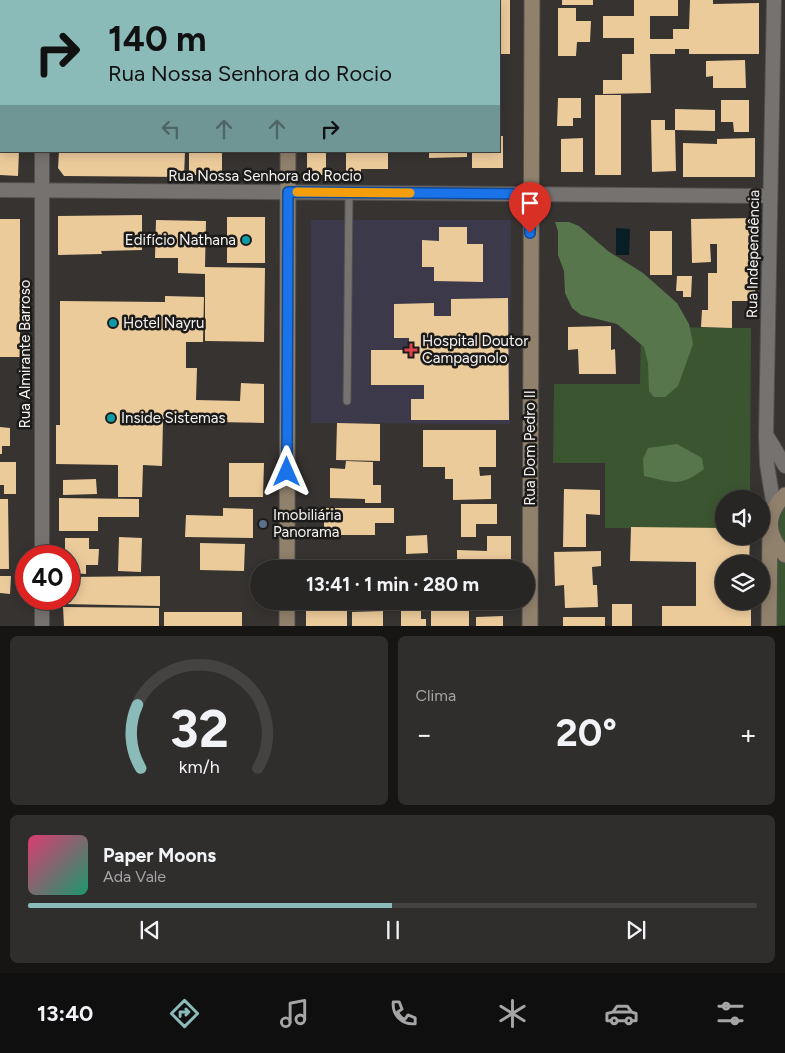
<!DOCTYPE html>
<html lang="pt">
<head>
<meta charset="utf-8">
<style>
  :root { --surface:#282625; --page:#302e2d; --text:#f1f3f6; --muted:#a5a5a7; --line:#444342; --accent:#8bbbb9 }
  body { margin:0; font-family:Figtree,sans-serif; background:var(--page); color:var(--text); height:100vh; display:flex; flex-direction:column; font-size:19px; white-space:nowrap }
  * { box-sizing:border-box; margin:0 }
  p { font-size:16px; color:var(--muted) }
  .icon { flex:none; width:28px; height:28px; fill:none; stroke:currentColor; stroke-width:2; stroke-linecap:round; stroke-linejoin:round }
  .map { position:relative; height:626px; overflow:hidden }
  .panel { display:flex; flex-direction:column; gap:10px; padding:10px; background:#161514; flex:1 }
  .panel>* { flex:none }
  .hud { position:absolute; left:0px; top:0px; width:500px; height:152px; box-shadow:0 2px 12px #0003,0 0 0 1px var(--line); background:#8bbbb9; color:#111; overflow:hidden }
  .fabs { position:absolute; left:715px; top:490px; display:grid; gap:10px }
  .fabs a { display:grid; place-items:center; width:55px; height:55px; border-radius:50%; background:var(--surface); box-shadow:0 2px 12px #0003,0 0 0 1px var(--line); font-size:25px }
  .speed { position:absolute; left:15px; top:545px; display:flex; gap:10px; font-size:25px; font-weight:700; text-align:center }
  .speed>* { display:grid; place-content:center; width:65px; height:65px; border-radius:50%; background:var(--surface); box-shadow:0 2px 12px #0003,0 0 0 1px var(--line); line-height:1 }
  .speed .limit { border:8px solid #d22; background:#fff; color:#111 }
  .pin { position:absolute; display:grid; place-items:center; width:42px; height:42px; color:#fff; margin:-51px -21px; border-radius:50% 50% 50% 0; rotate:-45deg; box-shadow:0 0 5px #0007 }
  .pin .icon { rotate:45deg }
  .me { position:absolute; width:55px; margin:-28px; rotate:0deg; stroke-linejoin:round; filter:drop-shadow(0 0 4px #0008) }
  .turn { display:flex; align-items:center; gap:18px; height:105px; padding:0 25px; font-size:22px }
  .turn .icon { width:65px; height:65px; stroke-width:2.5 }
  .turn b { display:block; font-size:35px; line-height:42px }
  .lanes { display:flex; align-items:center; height:48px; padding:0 25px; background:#0003; justify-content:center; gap:25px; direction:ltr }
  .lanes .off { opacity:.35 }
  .big { font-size:38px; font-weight:700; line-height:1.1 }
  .panel .tile { flex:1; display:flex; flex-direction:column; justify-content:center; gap:8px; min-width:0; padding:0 18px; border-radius:8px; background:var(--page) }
  .panel .dial { align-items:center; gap:0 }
  .dial svg { height:130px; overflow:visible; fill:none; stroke:var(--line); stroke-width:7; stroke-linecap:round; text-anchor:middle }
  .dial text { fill:var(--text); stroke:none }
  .song { display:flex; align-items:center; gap:15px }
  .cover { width:60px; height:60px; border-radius:8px; background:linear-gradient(135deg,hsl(340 70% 55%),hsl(160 70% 35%)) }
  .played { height:5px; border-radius:2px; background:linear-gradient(90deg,var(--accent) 50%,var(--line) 50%) }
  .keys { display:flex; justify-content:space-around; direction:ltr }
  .heat { display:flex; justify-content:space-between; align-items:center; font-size:28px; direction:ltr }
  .panel .tiles { flex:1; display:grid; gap:10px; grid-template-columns:1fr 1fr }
  .tile:last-child { grid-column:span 2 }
  .trip { position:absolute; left:250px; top:560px; width:285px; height:50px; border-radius:25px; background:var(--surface); box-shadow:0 2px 12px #0003,0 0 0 1px var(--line); font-weight:700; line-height:50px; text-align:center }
  .menu { display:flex; height:80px; justify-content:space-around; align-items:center; background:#100f0f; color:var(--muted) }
  .menu .icon { width:35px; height:35px }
  .menu .current { color:var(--accent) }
  .menu b { font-size:22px; color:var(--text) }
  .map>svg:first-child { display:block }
</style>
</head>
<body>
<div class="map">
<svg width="785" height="626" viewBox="0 0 785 626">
  <rect width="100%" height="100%" fill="#363331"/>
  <path fill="#3b394a" d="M311,220H511L510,424L311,423Z"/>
  <g fill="#3c5531">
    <path d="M641,327L751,328L750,499H724V529L605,528V463H553L554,384H640Z"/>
    <path d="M785,505V625L773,626L774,516Z"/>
  </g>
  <g fill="#58764c">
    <path d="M555,222H569L579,226L608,251L643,273L677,303L689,324L693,344L678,386L665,397H654L649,391L648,363L644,347L617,324L581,315L572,308L565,293L564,271L558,255V231Z"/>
    <path d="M677,444L702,458L704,469C680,488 672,482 644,476L643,459L648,448Z"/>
  </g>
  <path fill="#091e24" d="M616,228L630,229L629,255H616Z"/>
  <g fill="#eccb9b">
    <rect x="499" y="0" width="11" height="54"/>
    <rect x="562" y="0" width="31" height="5"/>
    <path d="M634,0H678V16H650V39H673V29H689L690,0H713V4L759,3V54H689V49H675V54H650L651,93L603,94V80H622V54H634V38H603V16H634Z"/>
    <path d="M558,8H576V21H591L590,42H577L576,56H558Z"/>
    <path d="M745,60L746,88H713V76L706,77V61Z"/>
    <rect x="595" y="95" width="26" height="80"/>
    <path d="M558,98H581V118H573V126H557Z"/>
    <path d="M721,100H749V132H734L733,122H721Z"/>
    <path d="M675,109L715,110V131L675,130Z"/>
    <path d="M651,120H665V130H675L676,171L652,172Z"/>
    <path d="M499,136H503V168H472V151H499Z"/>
    <path d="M583,138V172H561V139Z"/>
    <path d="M755,138V177H683V143L717,144V139Z"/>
    <path d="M0,151H19L18,176L0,175Z"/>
    <path d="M59,151H185L184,177L64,176L58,168Z"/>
    <rect x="189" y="151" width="33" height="24"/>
    <rect x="307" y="151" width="19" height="24"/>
    <path d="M346,151H388V169H361V176H346Z"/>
    <path d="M429,151H467V157L429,158Z"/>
    <path d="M142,215V250L101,251L102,254L58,255V216Z"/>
    <rect x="227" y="217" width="38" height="46"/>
    <path d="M756,218L755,301H732V328L701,327L702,310H708V273H717V244H710L711,262L692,263L691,219Z"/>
    <rect x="0" y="219" width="20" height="138"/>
    <path d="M156,220L206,221L205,267L265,268L264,342L205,341V274L178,273V258H155Z"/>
    <path d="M439,227H467V244H483V282L434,281V267H422V240L439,241Z"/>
    <rect x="650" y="231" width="22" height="44"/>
    <path d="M677,276H692L691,297H683V291H676Z"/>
    <path d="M165,296L204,297L203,342H186V368H197L196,400L240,401L241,383L264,384V423L163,421L162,466L143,465L142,497H118V465L56,464V425H60V301L165,302Z"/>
    <path d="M508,298L509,420H411V399H424V385H371V350H409V338H394V304L434,303V316H451V299Z"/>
    <path d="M611,326V350L615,349L616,374H579L578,349L568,350V327Z"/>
    <path d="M337,423L380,424V461L336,460Z"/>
    <path d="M0,427L10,428V446H2V454H0Z"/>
    <path d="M423,430H496V467H479L480,476L491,475V499L453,500V479H445V467H423Z"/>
    <path d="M346,461L373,462V485H381V503H365V499L330,498V468L345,469Z"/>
    <path d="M0,462H16V494H4V485H0Z"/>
    <path d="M229,463H264L263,497H229Z"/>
    <path d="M96,479L97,494L63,495V480Z"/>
    <path d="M564,489L600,490V515L586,514V547H563Z"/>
    <path d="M59,498L139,499V517H98V531H59Z"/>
    <path d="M0,499H8L9,569H0Z"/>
    <path d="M461,504H497V524H476V537H461Z"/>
    <path d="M223,508L253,509V538L185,537L186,515L223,516Z"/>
    <path d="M324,508H394V523H375V535H324Z"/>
    <path d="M631,527L724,528V536H750L749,564H724V601H746V604H751V626H662V606H696V562L630,561Z"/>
    <path d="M427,535L428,553L406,554V536Z"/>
    <path d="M487,536H511V569H457V550L487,551Z"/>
    <path d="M119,537L142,538L141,572L118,571Z"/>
    <path d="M65,538H89V549H99L98,565H86V574L69,573V556H65Z"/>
    <path d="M200,543L245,544L244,571L200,570Z"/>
    <path d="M601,551V566L592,567L593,585H597L598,607L565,608L564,585L555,586L554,552Z"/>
    <path d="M0,576H11L10,594L0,593Z"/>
    <path d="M160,576V606L63,604V599H69V577Z"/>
    <path d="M390,601H421V619H426V626H401V608H390Z"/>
    <path d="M431,601H452V605H469V626H431Z"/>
    <rect x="612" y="604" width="20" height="22"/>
    <path d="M63,607L159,608V626H64Z"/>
    <rect x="306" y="608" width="41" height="18"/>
    <path d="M383,611V626H352V612Z"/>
    <rect x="164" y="612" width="78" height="14"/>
    <path d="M503,616V626H476V617Z"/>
    <rect x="563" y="617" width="42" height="9"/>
  </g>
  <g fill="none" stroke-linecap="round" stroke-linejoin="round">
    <defs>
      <path id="lane" d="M347,401L349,193"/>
      <g id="street">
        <path d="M41,0V1"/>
        <path d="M42,151V556"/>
        <path d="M0,190L770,196"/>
        <path d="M767,436L785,466"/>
        <path d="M774,508L767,464L766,436L774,0"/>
        <path d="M42,626V599"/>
      </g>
      <g id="secondary">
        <path d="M289,1V0"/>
        <path d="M785,495C765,515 766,534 785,555"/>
        <path d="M287,569L288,151"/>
        <path d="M287,626V601"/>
        <path d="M530,626L532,0"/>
        <path d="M769,626L770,528"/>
      </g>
    </defs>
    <use href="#lane" stroke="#524f4d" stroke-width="9"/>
    <use href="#street" stroke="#524f4d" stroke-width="16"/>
    <use href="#secondary" stroke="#524f4d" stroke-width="17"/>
    <use href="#lane" stroke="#75726f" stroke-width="7"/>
    <use href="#street" stroke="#75726f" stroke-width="14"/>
    <use href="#secondary" stroke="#90816c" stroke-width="15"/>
  </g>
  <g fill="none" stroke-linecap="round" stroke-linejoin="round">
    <defs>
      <path id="route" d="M287,472L288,192L531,194L530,233"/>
    </defs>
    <use href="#route" stroke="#114b97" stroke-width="12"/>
    <use href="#route" stroke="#1a73e8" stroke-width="9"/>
    <path stroke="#f59e0b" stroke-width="9" d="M297,192L410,193"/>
  </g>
  <g fill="#0f9aa8" stroke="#1c1b1a" stroke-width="2">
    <circle cx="246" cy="240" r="5"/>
    <circle cx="113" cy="323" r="5"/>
    <circle cx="111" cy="418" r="5"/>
  </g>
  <path fill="#e0444e" stroke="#1c1b1a" stroke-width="2" d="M408.5 342.5h5v5h5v5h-5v5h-5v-5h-5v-5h5z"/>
  <circle fill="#5c6f8a" stroke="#1c1b1a" stroke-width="2" cx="263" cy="524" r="5"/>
  <g text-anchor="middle" stroke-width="5" stroke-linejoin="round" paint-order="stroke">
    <g font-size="15" fill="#f5f3f2" stroke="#1c1b1a">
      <text x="265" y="181">Rua Nossa Senhora do Rocio</text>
      <text transform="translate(753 254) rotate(-89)" y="5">Rua Independência</text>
      <text transform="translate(25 354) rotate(-90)" y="5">Rua Almirante Barroso</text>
      <text transform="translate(530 448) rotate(-90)" y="5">Rua Dom Pedro II</text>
    </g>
    <g font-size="15" fill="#f5f3f2" stroke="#1c1b1a" text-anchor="start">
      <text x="236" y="245" text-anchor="end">Edifício Nathana</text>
      <text x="123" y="328">Hotel Nayru</text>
      <text x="422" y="346">Hospital Doutor<tspan x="422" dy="17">Campagnolo</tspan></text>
      <text x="121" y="423">Inside Sistemas</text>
      <text x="273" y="520">Imobiliária<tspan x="273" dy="17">Panorama</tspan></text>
    </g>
  </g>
</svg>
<div class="fabs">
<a><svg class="icon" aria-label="sound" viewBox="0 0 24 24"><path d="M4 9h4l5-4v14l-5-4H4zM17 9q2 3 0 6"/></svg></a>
<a><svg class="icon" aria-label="layers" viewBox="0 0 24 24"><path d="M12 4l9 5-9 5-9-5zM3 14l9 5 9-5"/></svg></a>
</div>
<div class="speed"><div class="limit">40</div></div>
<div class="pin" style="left:530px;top:233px;background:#d93025"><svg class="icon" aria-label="arrive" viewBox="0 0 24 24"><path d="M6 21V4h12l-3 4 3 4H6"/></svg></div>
<svg class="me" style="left:287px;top:472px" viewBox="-20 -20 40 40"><path d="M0-17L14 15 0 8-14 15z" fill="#1a73e8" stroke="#fff" stroke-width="4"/></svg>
<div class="trip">13:41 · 1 min · 280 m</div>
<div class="hud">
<div class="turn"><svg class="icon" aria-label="right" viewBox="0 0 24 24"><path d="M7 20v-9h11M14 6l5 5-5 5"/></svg><div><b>140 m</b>Rua Nossa Senhora do Rocio</div></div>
<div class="lanes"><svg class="icon off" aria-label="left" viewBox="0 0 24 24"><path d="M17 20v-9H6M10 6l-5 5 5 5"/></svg><svg class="icon off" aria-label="ahead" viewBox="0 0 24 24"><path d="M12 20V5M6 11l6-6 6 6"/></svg><svg class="icon off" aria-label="ahead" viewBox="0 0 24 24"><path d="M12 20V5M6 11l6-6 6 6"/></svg><svg class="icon" aria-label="right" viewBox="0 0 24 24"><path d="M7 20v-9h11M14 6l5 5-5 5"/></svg></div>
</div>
</div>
<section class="panel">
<div class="tiles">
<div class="tile dial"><svg viewBox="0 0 100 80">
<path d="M14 69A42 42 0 1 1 86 69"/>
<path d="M14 69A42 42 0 0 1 12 30" stroke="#8bbbb9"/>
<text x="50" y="56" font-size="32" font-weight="700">32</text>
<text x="50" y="72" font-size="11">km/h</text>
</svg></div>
<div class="tile"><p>Clima</p>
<div class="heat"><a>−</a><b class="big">20°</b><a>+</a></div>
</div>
<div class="tile">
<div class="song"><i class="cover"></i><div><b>Paper Moons</b><p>Ada Vale</p></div></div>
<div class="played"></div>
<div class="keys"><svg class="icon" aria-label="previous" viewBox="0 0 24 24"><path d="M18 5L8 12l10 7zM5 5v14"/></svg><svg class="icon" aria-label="pause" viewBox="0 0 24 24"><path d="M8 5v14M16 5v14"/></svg><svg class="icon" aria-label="next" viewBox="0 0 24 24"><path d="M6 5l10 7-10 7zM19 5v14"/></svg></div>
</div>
</div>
</section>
<nav class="menu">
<b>13:40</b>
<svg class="icon current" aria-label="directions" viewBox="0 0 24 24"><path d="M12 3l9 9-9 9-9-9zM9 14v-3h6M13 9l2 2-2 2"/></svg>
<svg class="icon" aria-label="music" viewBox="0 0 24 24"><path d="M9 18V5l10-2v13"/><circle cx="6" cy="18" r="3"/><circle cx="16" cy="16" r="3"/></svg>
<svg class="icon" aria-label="phone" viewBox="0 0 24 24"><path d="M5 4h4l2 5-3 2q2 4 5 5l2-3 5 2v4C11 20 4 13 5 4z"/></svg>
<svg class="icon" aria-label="climate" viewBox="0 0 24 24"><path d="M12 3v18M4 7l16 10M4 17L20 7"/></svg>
<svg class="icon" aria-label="car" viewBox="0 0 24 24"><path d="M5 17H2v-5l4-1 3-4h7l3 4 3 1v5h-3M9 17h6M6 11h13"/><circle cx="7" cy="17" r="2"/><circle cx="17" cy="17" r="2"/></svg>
<svg class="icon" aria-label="filters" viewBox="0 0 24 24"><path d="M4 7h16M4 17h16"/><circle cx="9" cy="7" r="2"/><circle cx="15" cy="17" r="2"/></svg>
</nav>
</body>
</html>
